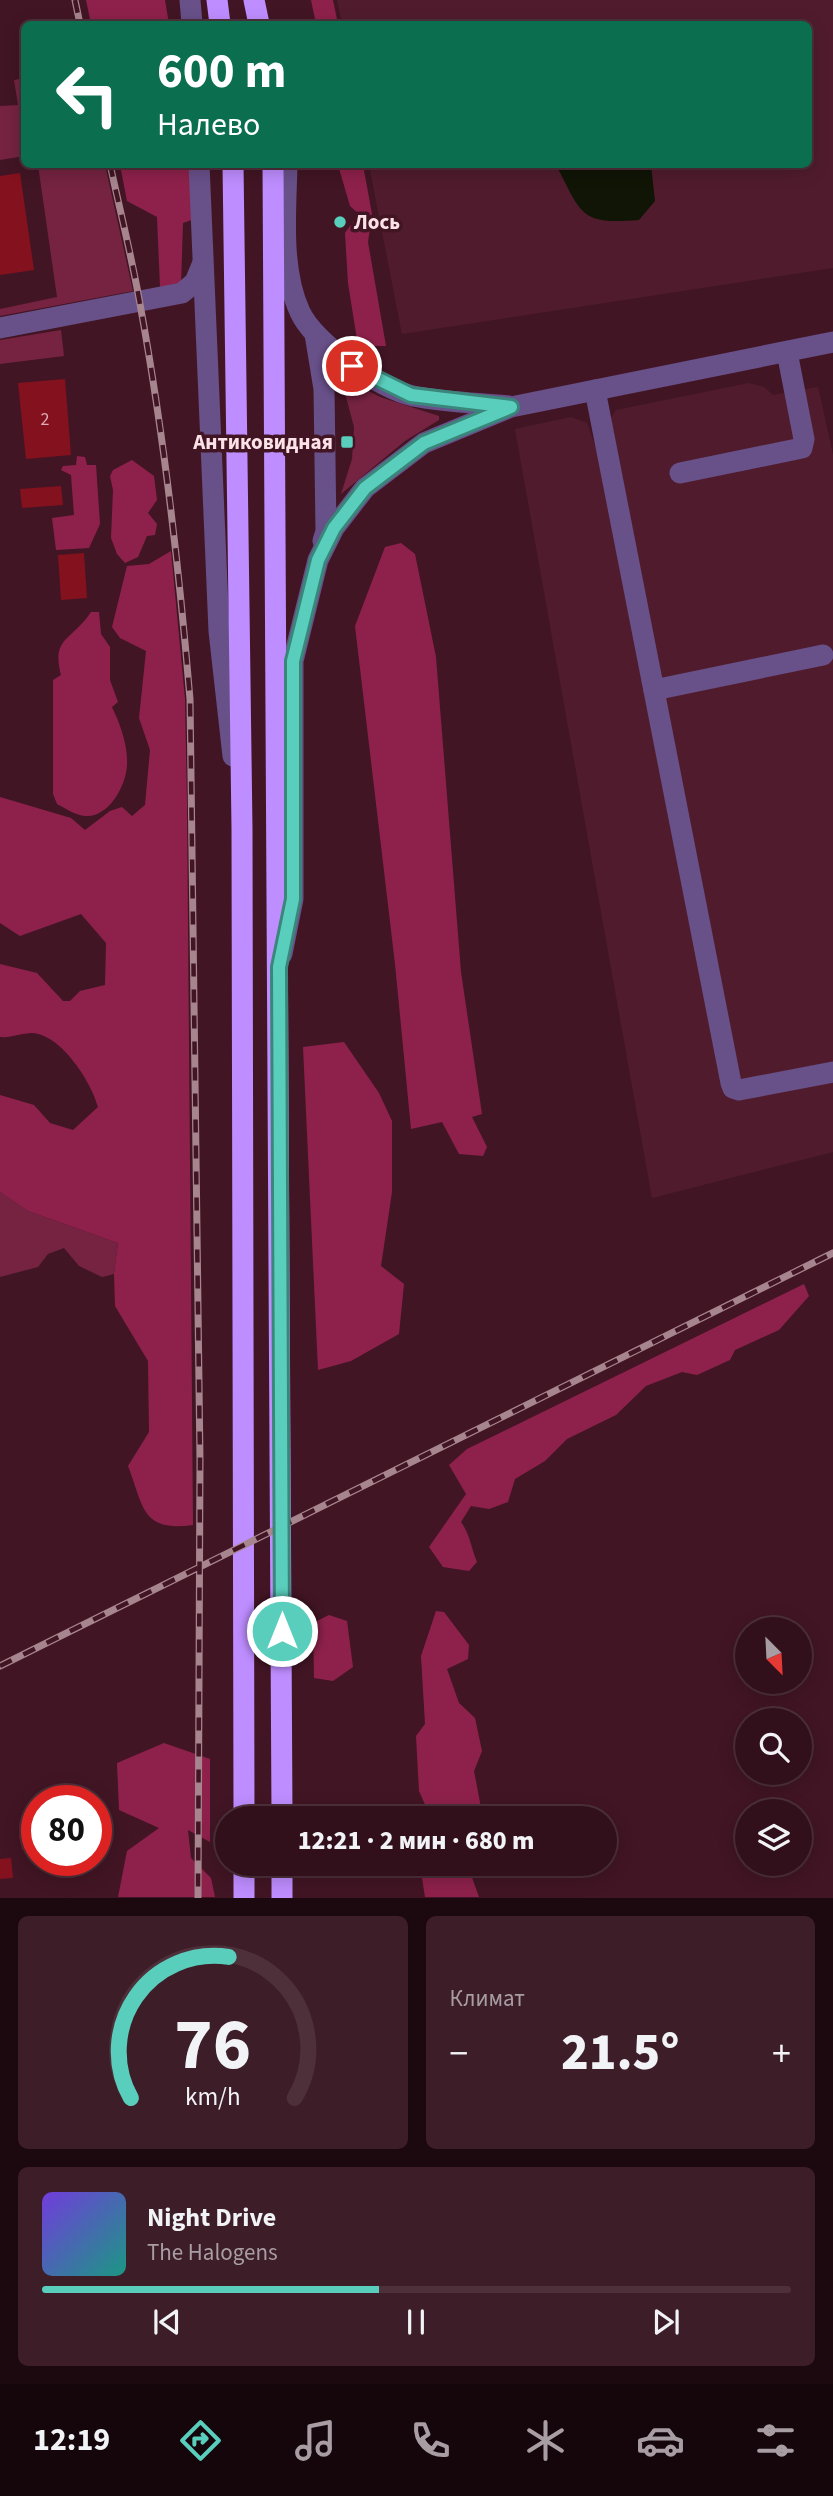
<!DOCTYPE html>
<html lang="ru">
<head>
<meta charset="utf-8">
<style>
  :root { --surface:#32101b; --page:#3d1e28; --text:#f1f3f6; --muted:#a89da3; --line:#4d303a; --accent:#5acebd }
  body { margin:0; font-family:"Source Sans 3",sans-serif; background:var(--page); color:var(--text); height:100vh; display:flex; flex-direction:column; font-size:26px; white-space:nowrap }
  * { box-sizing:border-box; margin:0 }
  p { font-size:23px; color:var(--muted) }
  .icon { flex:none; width:38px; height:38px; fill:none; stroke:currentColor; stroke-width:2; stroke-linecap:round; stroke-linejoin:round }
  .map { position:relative; height:1898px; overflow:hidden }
  .side { display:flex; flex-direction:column; gap:18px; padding:18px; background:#1c090f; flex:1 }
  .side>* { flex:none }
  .hud { position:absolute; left:21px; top:21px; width:791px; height:147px; border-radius:10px; box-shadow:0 4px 18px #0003,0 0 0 2px var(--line); background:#0b6e4f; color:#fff; overflow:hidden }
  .needle { width:46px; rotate:156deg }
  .buttons { position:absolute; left:735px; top:1617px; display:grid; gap:14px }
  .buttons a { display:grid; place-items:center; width:77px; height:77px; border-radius:50%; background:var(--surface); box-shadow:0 4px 18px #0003,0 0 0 2px var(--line); font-size:35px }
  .speed { position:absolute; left:21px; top:1785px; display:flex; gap:14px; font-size:35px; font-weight:700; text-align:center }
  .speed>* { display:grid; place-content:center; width:91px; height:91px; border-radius:50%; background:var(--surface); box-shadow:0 4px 18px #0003,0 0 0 2px var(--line); line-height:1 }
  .speed .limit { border:10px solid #d22; background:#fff; color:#111 }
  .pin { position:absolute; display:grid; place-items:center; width:60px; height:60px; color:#fff; margin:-30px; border:4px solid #fff; border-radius:50%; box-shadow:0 2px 7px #0007 }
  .me { position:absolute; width:77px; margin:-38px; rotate:0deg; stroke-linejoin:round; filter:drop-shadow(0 0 5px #0008) }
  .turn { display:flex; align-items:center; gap:24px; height:147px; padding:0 21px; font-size:32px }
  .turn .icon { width:91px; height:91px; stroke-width:2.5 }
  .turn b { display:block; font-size:49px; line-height:60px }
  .big { font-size:52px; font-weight:800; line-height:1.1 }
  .side .tile { flex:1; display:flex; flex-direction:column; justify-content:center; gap:10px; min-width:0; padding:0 24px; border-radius:10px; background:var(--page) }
  .side .dial { align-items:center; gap:0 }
  .dial svg { height:182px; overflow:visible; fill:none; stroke:var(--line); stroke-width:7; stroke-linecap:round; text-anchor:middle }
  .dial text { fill:var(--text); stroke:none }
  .song { display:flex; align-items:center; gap:21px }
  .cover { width:84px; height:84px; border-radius:10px; background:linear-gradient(135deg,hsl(260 70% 55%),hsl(170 70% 35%)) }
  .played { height:7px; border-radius:4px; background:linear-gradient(90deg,var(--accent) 45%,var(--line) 45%) }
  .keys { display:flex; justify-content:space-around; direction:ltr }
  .heat { display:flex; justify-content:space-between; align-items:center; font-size:38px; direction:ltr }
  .side .tiles { flex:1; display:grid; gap:18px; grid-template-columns:1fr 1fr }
  .tile:last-child { grid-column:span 2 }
  .trip { position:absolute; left:215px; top:1806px; width:402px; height:70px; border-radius:35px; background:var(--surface); box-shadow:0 4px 18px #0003,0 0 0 2px var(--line); font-weight:800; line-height:70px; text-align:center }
  .tab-bar { display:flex; height:112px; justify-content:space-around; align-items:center; background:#14060b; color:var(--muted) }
  .tab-bar .icon { width:49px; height:49px }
  .tab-bar .active { color:var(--accent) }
  .tab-bar b { font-size:32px; color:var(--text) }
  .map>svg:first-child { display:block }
</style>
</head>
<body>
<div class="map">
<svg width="833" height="1898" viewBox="0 0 833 1898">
  <rect width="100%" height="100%" fill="#421524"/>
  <g fill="#501c2d">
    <path d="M337,0H833V268L402,334L369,165L808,164V24H342Z"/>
    <path d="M749,383L764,387L773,395L818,387L833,455V1152L652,1198L515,429L571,417L587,423L595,445L614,441L611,418L616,410Z"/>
  </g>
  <g fill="#752340">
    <path d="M24,78V156L0,160V106L18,105L14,80Z"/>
    <path d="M38,165H105L133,291L0,316V309L57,297Z"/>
    <path d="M61,330L64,356L0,364V340Z"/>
    <path d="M338,367L359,386L380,397L439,416V420L405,441L341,494L352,459L354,427Z"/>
    <path d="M0,1192L28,1211L118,1243L114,1274L102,1277L79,1266L64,1248L48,1254L38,1267L0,1277Z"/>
  </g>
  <g fill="#8e214b">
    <path d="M86,0H165L169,24H91Z"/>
    <path d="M311,0H333L338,24H316Z"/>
    <path d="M120,165H189L197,218L183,223L181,285L160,287L157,217L127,201Z"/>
    <path d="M338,165H363L372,214L368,242L386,346H358L348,283L345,233L359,214L350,206Z"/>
    <path d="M77,456L85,457L87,465H96L100,524L89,548L56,550L52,518L74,515L71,475L61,470L63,466L76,465Z"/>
    <path d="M132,460L154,476L157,500L148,513L157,524L155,535L147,536L138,557L125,563L117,554L111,538L113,490L110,476L113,470Z"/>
    <path d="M401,543L415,554L436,657L461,972L482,1114L472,1117L487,1147L483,1156L459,1154L442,1122L411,1129L395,964L355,626L385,547Z"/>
    <path d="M171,551L185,699L187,805L193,1525C141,1532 144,1507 128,1466L149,1432L148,1361L115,1306L114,1274L118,1243L28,1211L0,1192V1095L34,1105L50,1123L73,1130L98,1107C92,1083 61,1034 32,1033C22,1033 11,1038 0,1037V964L37,973L63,1001H70L80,991L105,985L106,943L81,914L20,936L0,923V797L71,818L85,830L110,811L122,807L132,816L145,805L150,750L139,718L146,651L120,638L112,627L127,566L149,564Z"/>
    <path d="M91,612H99L101,634L110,647V680L118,702L112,707C120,724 128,745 127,765C126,785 110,816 87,816C76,816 67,809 57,804L53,794V680L61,675C51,637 72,641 91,612Z"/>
    <path d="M344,1042L379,1093L392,1121V1192L381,1266L404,1284L399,1334L351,1361L318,1370L303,1047Z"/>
    <path d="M804,1284L809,1296L779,1330L735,1350L730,1360L697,1375L682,1372L646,1386L616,1415L567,1439L545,1461L515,1479L508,1502L489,1509L471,1506L461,1522C470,1534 471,1548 477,1562L469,1571L443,1567L429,1547L466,1494L449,1465L467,1449Z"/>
    <path d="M436,1611L444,1612L469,1645L468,1659L447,1669L459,1703L475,1718L482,1751L474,1771L483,1818H431L419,1791L416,1736L425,1724L421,1656Z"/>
    <path d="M329,1615L347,1621L353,1667L333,1681L314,1678L313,1623Z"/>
    <path d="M164,1743L210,1759V1842L188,1830L191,1858L211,1878L215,1897H118L127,1851L159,1828L119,1810L117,1763Z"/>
    <path d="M423,1864H479L470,1872L479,1897H425L421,1872Z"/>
  </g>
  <path fill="#101506" d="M556,165H651L655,201L639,220C579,225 582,214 556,165Z"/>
  <g fill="#84111e">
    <path d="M20,173L34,270L0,275V176Z"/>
    <path d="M65,379L71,455L26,459L18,383Z"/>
    <path d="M61,486L63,505L22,508L20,489Z"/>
    <path d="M84,553L87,598L61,600L58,555Z"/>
    <path d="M31,1833L34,1847L22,1850L19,1836Z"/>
    <path d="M11,1858L13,1878L0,1879V1859Z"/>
  </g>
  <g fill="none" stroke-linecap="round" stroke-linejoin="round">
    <g stroke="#685089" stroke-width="21">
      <path d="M190,0L192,24"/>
      <path d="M199,164L219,631L233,756"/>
      <path d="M287,164C286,211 280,269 300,312C314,343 380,389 413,396C444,402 477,403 509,406"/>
      <path d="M0,328L182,293L195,282L202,265"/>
      <path d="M315,334L324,389L326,531L323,541"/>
      <path d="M595,390L731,1083L733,1088L739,1090L833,1072"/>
      <path d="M680,473L802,448L804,439L787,352"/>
      <path d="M654,690L823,655"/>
      <path d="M282,954L293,899V661L318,560L334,528L365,488L424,443L511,407L833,342"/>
    </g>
    <g stroke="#be8dff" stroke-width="21">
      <path d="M217,0L220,24"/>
      <path d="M254,0L259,24"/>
      <path d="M233,164L242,829L244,1818"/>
      <path d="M273,164L282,1818"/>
      <path d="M244,1864V1898"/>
      <path d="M282,1898V1864"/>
    </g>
    <defs>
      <g id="rail">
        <path d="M75,0L80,24"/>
        <path d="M110,164C120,211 132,258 140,304C164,435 179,567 190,699L200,1460L198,1898"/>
        <path d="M0,1666L833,1253"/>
      </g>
    </defs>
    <use href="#rail" stroke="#a7858f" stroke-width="7"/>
    <use href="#rail" stroke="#421524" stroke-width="4.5" stroke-dasharray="13" stroke-linecap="butt"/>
  </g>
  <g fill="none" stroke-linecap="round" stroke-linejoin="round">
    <defs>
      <path id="route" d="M282,1631L279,967L293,899V661L318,560L334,528L365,488L424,443L511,407L411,395L352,366"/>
    </defs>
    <use href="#route" stroke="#3a867b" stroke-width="18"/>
    <use href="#route" stroke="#5acebd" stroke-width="12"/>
  </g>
  <g fill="#5acebd" stroke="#421524" stroke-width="2.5">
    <circle cx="340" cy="222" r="7"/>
    <rect x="340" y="435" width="14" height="14" rx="3.5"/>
  </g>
  <g text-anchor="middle" stroke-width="7" stroke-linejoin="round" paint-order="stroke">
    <g font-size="18" fill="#ddaeb6">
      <text x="45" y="425">2</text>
    </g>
    <g font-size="21" font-weight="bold" fill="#fbe2e8" stroke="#421524" text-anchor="start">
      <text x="354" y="229">Лось</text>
      <text x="333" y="449" text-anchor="end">Антиковидная</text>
    </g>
  </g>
</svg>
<div class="buttons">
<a><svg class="needle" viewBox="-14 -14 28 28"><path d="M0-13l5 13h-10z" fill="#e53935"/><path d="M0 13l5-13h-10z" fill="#a89da3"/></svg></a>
<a><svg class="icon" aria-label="search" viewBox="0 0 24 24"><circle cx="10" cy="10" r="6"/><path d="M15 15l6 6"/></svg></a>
<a><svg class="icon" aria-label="layers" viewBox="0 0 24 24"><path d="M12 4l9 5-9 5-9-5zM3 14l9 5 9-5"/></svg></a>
</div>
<div class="speed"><div class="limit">80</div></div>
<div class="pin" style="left:352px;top:366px;background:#d93025"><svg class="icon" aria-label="arrive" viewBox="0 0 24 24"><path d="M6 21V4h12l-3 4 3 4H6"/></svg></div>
<svg class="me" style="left:282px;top:1631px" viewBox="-20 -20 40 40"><circle r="17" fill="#5acebd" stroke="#fff" stroke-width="3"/><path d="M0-11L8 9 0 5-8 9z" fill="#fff"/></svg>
<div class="trip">12:21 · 2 мин · 680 m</div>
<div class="hud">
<div class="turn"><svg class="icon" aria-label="left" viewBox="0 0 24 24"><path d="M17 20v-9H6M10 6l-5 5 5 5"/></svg><div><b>600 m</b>Налево</div></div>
</div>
</div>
<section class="side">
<div class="tiles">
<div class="tile dial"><svg viewBox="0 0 100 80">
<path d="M14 69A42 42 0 1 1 86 69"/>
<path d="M14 69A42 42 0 0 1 57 7" stroke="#5acebd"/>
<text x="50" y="56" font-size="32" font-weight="700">76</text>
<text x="50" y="72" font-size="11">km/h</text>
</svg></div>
<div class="tile"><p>Климат</p>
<div class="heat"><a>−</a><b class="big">21.5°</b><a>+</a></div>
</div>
<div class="tile">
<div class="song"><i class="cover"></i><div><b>Night Drive</b><p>The Halogens</p></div></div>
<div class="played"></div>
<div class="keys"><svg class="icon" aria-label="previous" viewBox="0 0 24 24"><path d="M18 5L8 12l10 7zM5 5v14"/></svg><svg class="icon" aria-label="pause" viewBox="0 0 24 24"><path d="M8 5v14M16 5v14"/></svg><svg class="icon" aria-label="next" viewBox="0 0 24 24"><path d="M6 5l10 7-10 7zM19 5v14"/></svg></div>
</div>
</div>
</section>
<nav class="tab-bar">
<b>12:19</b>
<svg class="icon active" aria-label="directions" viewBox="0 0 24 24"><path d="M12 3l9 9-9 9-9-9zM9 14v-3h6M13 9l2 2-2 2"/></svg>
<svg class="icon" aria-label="music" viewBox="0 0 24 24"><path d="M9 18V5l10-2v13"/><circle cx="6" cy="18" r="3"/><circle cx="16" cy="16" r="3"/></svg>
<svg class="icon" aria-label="phone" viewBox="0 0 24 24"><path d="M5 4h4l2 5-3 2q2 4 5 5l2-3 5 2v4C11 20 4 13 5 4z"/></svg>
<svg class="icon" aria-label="climate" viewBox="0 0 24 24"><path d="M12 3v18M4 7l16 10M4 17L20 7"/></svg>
<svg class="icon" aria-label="car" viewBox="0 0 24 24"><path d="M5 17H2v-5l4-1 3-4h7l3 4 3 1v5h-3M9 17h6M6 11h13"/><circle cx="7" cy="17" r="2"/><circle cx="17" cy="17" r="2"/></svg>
<svg class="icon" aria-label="filters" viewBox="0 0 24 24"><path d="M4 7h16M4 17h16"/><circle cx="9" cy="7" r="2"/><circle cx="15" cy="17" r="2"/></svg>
</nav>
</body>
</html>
